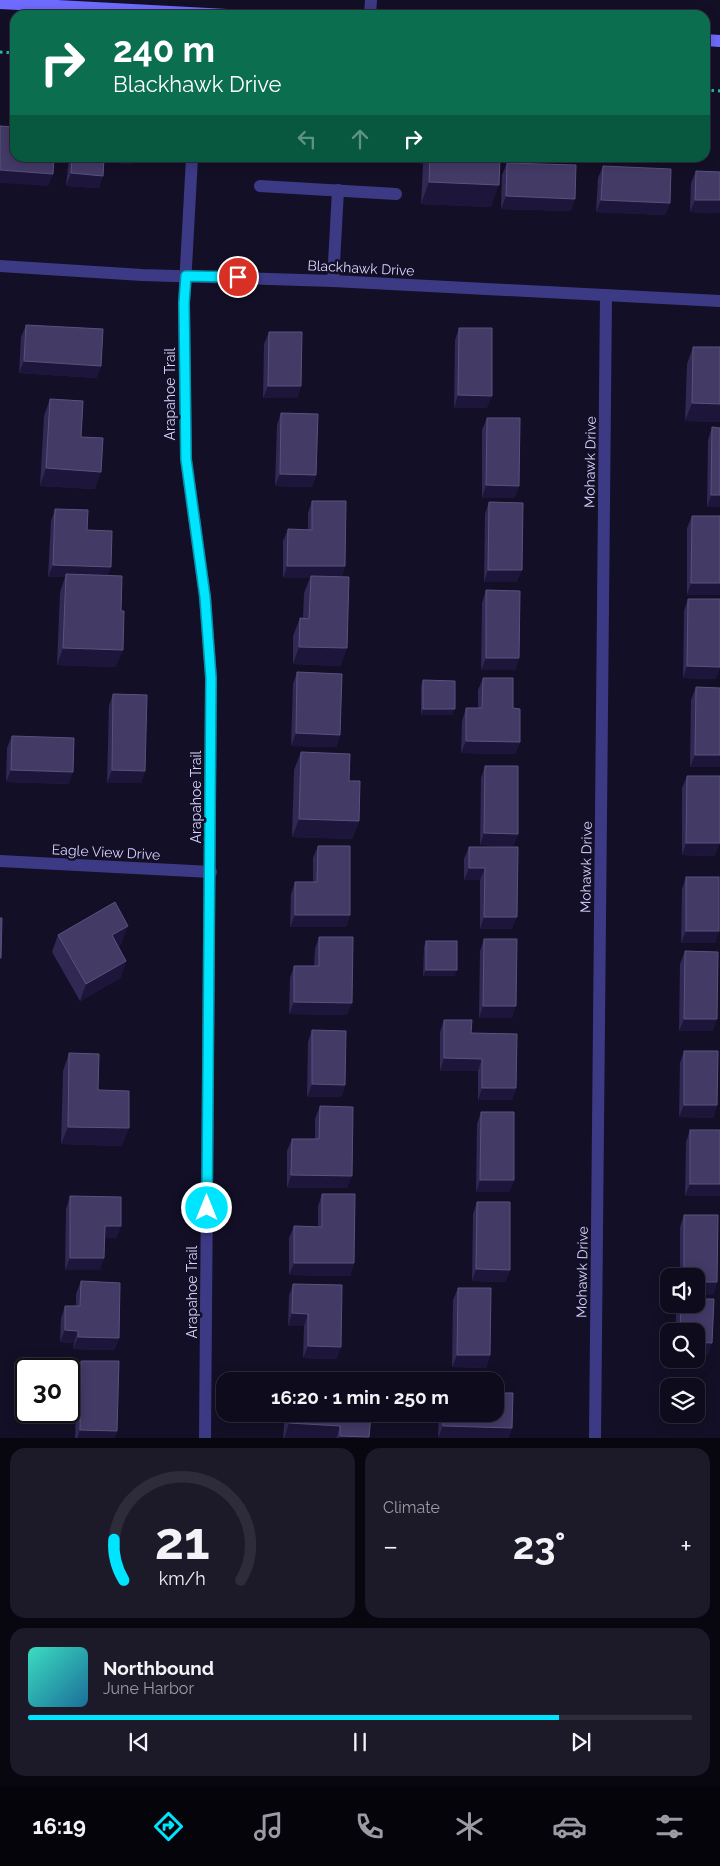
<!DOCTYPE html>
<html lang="en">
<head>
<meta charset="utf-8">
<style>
  :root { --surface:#0e0b1c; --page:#1c1929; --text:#f1f3f6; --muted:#9b9ba3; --line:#2e2b3b; --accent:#00e5ff }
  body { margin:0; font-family:Raleway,sans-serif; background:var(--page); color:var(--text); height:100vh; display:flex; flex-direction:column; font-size:19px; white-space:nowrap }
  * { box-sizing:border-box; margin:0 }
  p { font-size:16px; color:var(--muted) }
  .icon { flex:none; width:28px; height:28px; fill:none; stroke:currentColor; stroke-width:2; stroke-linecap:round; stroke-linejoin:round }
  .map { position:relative; height:1438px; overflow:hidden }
  .drawer { display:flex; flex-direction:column; gap:10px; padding:10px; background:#08060f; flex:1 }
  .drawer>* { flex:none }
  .banner { position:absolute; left:10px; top:10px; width:700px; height:152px; border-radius:15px; box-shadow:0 2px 12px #0003,0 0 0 1px var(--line); background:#0b6e4f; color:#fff; overflow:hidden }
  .fabs { position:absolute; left:660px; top:1268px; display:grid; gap:10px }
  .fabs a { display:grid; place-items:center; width:45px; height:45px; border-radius:10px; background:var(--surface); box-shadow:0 2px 12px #0003,0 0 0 1px var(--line); font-size:25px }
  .speed { position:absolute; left:15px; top:1358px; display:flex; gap:10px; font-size:25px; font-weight:700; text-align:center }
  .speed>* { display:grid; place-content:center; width:65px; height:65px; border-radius:50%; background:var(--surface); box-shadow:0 2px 12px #0003,0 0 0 1px var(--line); line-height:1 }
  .speed .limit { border:2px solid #111; border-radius:8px; background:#fff; color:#111 }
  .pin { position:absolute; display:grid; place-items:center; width:42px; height:42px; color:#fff; margin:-21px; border:2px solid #fff; border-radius:50%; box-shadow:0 1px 5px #0007 }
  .me { position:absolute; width:55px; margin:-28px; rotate:0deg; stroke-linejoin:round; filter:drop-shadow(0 0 4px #0008) }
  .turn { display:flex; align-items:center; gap:18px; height:105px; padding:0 20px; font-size:22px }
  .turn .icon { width:65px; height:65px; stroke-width:2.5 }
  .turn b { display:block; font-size:35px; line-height:42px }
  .lanes { display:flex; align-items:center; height:48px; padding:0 20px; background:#0003; justify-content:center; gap:25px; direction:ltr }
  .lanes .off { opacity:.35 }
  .big { font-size:38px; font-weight:700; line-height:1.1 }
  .drawer .card { flex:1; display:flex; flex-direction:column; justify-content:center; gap:8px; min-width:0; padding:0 18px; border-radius:15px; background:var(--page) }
  .drawer .dial { align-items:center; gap:0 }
  .dial svg { height:130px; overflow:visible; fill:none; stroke:var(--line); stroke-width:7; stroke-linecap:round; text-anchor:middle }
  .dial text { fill:var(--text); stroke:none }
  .song { display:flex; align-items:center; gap:15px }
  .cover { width:60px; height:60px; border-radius:8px; background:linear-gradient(135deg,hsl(170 70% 55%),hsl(200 70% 35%)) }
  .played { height:5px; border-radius:2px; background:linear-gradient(90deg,var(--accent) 80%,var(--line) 80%) }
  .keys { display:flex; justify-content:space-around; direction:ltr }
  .heat { display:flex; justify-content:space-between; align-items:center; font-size:28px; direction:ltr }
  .drawer .tiles { flex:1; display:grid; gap:10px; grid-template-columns:1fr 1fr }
  .card:last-child { grid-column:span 2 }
  .trip { position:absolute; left:216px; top:1372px; width:288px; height:50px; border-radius:15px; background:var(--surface); box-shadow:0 2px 12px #0003,0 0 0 1px var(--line); font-weight:700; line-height:50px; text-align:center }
  .menu { display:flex; height:80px; justify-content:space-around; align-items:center; background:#06040b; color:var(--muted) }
  .menu .icon { width:35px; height:35px }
  .menu .active { color:var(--accent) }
  .menu b { font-size:22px; color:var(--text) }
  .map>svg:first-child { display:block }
</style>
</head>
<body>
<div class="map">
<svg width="720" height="1439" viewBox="0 0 720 1439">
  <rect width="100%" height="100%" fill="#130f26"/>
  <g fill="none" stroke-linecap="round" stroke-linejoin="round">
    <g stroke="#2fb8b0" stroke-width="3" stroke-dasharray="2.5 4" stroke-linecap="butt">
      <path d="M0,52L15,53"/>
      <path d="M705,90L720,91"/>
    </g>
    <g stroke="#3d3a85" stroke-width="12">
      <path d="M370,15L371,0"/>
      <path d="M260,186L396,194"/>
      <path d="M333,281L338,190"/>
    </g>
    <g stroke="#3d3a85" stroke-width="12">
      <path d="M192,158L184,303L186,459L205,597L211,678L205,1439"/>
      <path d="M0,266L142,275L333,281L720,301"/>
      <path d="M0,861L211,872"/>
      <path d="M595,1439L606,295"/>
    </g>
    <g stroke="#6f6bff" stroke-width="12">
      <path d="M0,3L227,15"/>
      <path d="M705,40L720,41"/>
    </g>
  </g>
  <g fill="#312854">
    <path d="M69,158H135L132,164L104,162L99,188L66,186Z"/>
    <path d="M420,158H500L491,207L421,204L423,164H419Z"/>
    <path d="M507,163L571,211L501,209L502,175Z"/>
    <path d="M603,166L670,203L665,215L596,212L598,178Z"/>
    <path d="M696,171L720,172V221V213L690,212L691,183Z"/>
    <path d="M26,325L101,366L96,378L19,373L21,337Z"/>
    <path d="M459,328L487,408H454L455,340Z"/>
    <path d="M269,332L301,386L297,398H263L264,344Z"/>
    <path d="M693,347H720V422L685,421L687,364Z"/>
    <path d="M50,399L81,437L95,489L40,486L44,416Z"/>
    <path d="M281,413L316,475L312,487L275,486L277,425Z"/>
    <path d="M487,418L515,498H482V430Z"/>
    <path d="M712,427L720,507H707L708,440Z"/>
    <path d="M312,501L345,566L342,576L341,666L293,664V636L300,618H303L304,593L310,578H283V541L288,529L308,530V513Z"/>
    <path d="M489,502L517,582H484L485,514Z"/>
    <path d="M55,509L87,530L108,576L116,667L57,665L60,592L65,577H48L51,521Z"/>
    <path d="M692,516L720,595H687V528Z"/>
    <path d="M486,590L519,658L515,670H481L482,603Z"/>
    <path d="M688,599L716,679L683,678L684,611Z"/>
    <path d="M297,672L340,735L336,747L291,746L293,684Z"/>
    <path d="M483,678L513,708L520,742L515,754L461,753L462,721L466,708H478V690Z"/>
    <path d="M423,680L452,715H421V687Z"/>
    <path d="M696,687L720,688V767H690L691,700Z"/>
    <path d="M113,694L145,771L141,783H107L109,706Z"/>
    <path d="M12,736L69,784L6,782L7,748Z"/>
    <path d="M301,752L349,781L359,821L352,839L292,837L294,770Z"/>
    <path d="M485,766L518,834L513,846L480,845L481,778Z"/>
    <path d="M687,776L715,856L682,855V788Z"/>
    <path d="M318,846L350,915L346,927H290L291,894L295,882H313V858Z"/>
    <path d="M469,847H518L512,929H480V880H464V859Z"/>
    <path d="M686,877L719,931L715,943H681L682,889Z"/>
    <path d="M58,935L122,943L118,946L126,961L120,978L80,1001L52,952Z"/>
    <path d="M319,937L347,1015L289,1014L290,978L294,966H314L315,949Z"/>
    <path d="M484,939L512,1018H479L480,951Z"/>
    <path d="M426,941L455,976H423L424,947Z"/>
    <path d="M685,951L713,1031H679L680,964Z"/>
    <path d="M444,1020L471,1033L516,1088L512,1100H478V1071H440V1032Z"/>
    <path d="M312,1030L345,1085L341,1097H307L308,1042Z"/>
    <path d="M684,1051L717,1105L713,1118L679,1117L680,1063Z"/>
    <path d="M69,1053L98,1090L122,1146L61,1144L63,1071Z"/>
    <path d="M320,1106L347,1188H287V1151L292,1139H315V1119Z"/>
    <path d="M481,1112L514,1180L509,1192H476L477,1124Z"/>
    <path d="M690,1130L720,1184V1192L719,1196H685L686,1142Z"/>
    <path d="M322,1194L354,1263L350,1276L289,1275V1238L294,1226L318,1227V1206Z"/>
    <path d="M70,1196L121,1226L116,1238H105L100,1270H65L66,1209Z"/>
    <path d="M477,1202L510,1270L505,1282L472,1281L473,1214Z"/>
    <path d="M684,1215L717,1282L713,1295L696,1276H680V1227Z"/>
    <path d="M81,1281L119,1338L114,1350L73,1349L74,1343L60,1342L61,1318L65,1306H76V1294Z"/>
    <path d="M293,1284L341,1347L336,1359L303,1358L304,1326H288L289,1296Z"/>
    <path d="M458,1288L490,1355L486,1368L452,1367L453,1300Z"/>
    <path d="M679,1304H696L708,1355H696V1331H676V1310Z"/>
    <path d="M81,1361L117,1431L114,1439H75L77,1373Z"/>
    <path d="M285,1414H371L369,1437V1439H283Z"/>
    <path d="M439,1414H495L512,1428L508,1439L438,1438Z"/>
  </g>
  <g fill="#1d163a">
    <path d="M102,158H135L132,164L100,162Z"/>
    <path d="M422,158H425L423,164H419Z"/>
    <path d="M0,170L53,174L48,186L0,183Z"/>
    <path d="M71,173L103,176L99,188L66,186Z"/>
    <path d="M429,182L499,185L491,207L421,204Z"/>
    <path d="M506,196L575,199L571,211L501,209Z"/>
    <path d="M601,200L670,203L665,215L596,212Z"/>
    <path d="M695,200H720V213L690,212Z"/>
    <path d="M24,361L101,366L96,378L19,373Z"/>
    <path d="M268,386H301L297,398H263Z"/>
    <path d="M458,395L492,396L487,408H454Z"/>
    <path d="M692,403L720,404V422L685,421Z"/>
    <path d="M46,468L101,472L95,489L40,486Z"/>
    <path d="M280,474L316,475L312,487L275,486Z"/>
    <path d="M486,485L519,486L515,498H482Z"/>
    <path d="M711,495H720V507H707Z"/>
    <path d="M53,565L111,567L107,579L66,574L65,577H48Z"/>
    <path d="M287,566H345L341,578L311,576L310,578H283Z"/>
    <path d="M488,570H522L517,582H484Z"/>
    <path d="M691,583H720V595H687Z"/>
    <path d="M299,647L347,648L341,666L293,664Z"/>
    <path d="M63,648L123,650L116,667L57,665Z"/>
    <path d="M486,658H519L515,670H481Z"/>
    <path d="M687,666L720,667V669L716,679L683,678Z"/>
    <path d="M423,709H455L452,715H421Z"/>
    <path d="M296,733L340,735L336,747L291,746Z"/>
    <path d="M466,741L520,742L515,754L461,753Z"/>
    <path d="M695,755H720V767H690Z"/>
    <path d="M11,770L73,772L69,784L6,782Z"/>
    <path d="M112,770L145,771L141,783H107Z"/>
    <path d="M299,819L359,821L352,839L292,837Z"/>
    <path d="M484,833L518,834L513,846L480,845Z"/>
    <path d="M686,843H720L715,856L682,855Z"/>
    <path d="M469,868H485L480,880H464Z"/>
    <path d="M295,915H350L346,927H290Z"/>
    <path d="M484,917H517L512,929H480Z"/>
    <path d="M128,926L122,943L105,953L112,935Z"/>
    <path d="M686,931H719L715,943H681Z"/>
    <path d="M126,961L120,978L80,1001L86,984Z"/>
    <path d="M426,970H457L455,976H423Z"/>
    <path d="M294,1002L352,1003L347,1015L289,1014Z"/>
    <path d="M483,1006H516L512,1018H479Z"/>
    <path d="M684,1019H717L713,1031H679Z"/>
    <path d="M444,1058L482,1059L478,1071H440Z"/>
    <path d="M312,1084L345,1085L341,1097H307Z"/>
    <path d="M482,1088H516L512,1100H478Z"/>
    <path d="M684,1105H717L713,1118L679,1117Z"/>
    <path d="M68,1127L129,1128L122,1146L61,1144Z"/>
    <path d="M291,1175L352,1176L347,1188H287Z"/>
    <path d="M480,1180H514L509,1192H476Z"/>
    <path d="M690,1184H720V1192L719,1196H685Z"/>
    <path d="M105,1226H121L116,1238H100Z"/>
    <path d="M70,1258H104L100,1270H65Z"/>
    <path d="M294,1263H354L350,1276L289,1275Z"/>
    <path d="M476,1269L510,1270L505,1282L472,1281Z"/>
    <path d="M696,1282H717L713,1295L696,1294Z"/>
    <path d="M292,1313L308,1314L304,1326H288Z"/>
    <path d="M65,1330L78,1331L74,1343L60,1342Z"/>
    <path d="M78,1337L119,1338L114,1350L73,1349Z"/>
    <path d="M696,1342L712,1343L708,1355H696Z"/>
    <path d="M308,1346L341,1347L336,1359L303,1358Z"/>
    <path d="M457,1355H490L486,1368L452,1367Z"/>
    <path d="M289,1423L340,1426L336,1439H284Z"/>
    <path d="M443,1426L512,1428L508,1439L438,1438Z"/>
    <path d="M80,1430L117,1431L114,1439H77Z"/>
    <path d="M340,1436L369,1437V1439H339Z"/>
  </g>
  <g fill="#433a66" stroke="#5a527e">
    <path d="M0,126L15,127V158H54L53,174L0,170Z"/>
    <path d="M72,158H104L103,176L71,173Z"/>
    <path d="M430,158H500L499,185L429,182Z"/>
    <path d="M507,163L576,165L575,199L506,196Z"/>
    <path d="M603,166L671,169L670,203L601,200Z"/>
    <path d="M696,171L720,172V200H695Z"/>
    <path d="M26,325L103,329L101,366L24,361Z"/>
    <path d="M459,328H492V396L458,395Z"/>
    <path d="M269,332H302L301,386H268Z"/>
    <path d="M693,347H720V404L692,403Z"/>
    <path d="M50,399L83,401L81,437L103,438L101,472L46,468Z"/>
    <path d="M281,413L318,414L316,475L280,474Z"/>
    <path d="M487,418H520L519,486L486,485Z"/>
    <path d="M712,427L720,428V495H711Z"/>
    <path d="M312,501H346L345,566H287L288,529L312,530Z"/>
    <path d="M489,502L523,503L522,570H488Z"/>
    <path d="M55,509L88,510L87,530L112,531L111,567L53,565Z"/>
    <path d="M692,516H720V583H691Z"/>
    <path d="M66,574L122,576L121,611H124L123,650L63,648Z"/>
    <path d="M311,576L349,577L347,648L299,647L300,618L309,619Z"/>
    <path d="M486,590L520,591L519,658H486Z"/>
    <path d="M688,599H720V667L687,666Z"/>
    <path d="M297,672L342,674L340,735L296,733Z"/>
    <path d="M483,678H513V708L520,709V742L466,741V708H482Z"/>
    <path d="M423,680L455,681V709H423Z"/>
    <path d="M696,687L720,688V755H695Z"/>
    <path d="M113,694L147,695L145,771L112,770Z"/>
    <path d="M12,736L74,738L73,772L11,770Z"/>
    <path d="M301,752L350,754L349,781H360L359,821L299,819Z"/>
    <path d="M485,766H518V834L484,833Z"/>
    <path d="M687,776H720V843H686Z"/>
    <path d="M318,846H350V915H295V882H317Z"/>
    <path d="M469,847H518L517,917H484L485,868H469Z"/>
    <rect x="686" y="877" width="33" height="54"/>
    <path d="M115,902L128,926L112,935L126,961L86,984L58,935Z"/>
    <path d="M0,918H2L1,958H0Z"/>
    <path d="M319,937H353L352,1003L294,1002V966H319Z"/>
    <path d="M484,939H517L516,1006H483Z"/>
    <rect x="426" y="941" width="31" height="29"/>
    <path d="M685,951L718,952L717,1019H684Z"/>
    <path d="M444,1020H472L471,1033L517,1034L516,1088H482V1059L444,1058Z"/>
    <path d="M312,1030L346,1031L345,1085L312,1084Z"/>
    <path d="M684,1051H718L717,1105H684Z"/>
    <path d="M69,1053L99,1054L98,1090L129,1091V1128L68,1127Z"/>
    <path d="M320,1106L353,1107L352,1176L291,1175L292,1139H319Z"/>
    <path d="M481,1112H514V1180H480Z"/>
    <rect x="690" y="1130" width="30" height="54"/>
    <path d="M322,1194H355L354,1263H294V1226L322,1227Z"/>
    <path d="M70,1196L121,1197V1226H105L104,1258H70Z"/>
    <path d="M477,1202H510V1270L476,1269Z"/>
    <path d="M684,1215H718L717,1282H696V1276H684Z"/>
    <path d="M81,1281L120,1283L119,1338L78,1337V1331L65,1330V1306H80Z"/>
    <path d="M293,1284L342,1285L341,1347L308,1346V1314L292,1313Z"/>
    <path d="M458,1288H491L490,1355H457Z"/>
    <path d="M696,1299H714L712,1343L696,1342V1331H680L681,1304H696Z"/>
    <path d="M81,1361H119L117,1431L80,1430Z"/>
    <path d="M444,1377L470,1378V1381H444Z"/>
    <path d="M292,1378L326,1380V1381H292Z"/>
    <path d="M495,1393H513L512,1428L443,1426V1414H495Z"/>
    <path d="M290,1414H371L369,1437L340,1436V1426L289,1423Z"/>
  </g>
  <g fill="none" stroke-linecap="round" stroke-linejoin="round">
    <defs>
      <path id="route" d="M207,1208L211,678L205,597L186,459L184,303L186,276L238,277"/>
    </defs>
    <use href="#route" stroke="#0095a6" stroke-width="12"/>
    <use href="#route" stroke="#00e5ff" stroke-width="9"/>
  </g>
  <g text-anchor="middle" stroke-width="5" stroke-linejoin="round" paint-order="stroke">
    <g font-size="14" fill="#d9d4ff" stroke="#130f26">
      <text transform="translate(361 268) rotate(3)" y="5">Blackhawk Drive</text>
      <text transform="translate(170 394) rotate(-90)" y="5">Arapahoe Trail</text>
      <text transform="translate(590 462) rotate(-89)" y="5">Mohawk Drive</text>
      <text transform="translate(196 797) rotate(-90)" y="5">Arapahoe Trail</text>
      <text transform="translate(106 852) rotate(3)" y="5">Eagle View Drive</text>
      <text transform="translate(586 867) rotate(-89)" y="5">Mohawk Drive</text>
      <text transform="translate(582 1272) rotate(-89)" y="5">Mohawk Drive</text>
      <text transform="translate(192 1292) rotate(-90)" y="5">Arapahoe Trail</text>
    </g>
  </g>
</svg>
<div class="fabs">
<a><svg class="icon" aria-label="sound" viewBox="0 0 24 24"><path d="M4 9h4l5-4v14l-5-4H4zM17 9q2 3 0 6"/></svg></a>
<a><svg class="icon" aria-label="search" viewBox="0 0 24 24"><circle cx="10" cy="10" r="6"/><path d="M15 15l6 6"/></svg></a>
<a><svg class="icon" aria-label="layers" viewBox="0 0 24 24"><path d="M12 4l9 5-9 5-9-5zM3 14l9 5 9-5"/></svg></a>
</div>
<div class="speed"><div class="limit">30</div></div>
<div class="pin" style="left:238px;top:277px;background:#d93025"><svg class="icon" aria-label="arrive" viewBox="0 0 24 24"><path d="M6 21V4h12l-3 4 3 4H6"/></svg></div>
<svg class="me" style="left:207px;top:1208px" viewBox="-20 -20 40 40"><circle r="17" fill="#00e5ff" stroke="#fff" stroke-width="3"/><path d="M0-11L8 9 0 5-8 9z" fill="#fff"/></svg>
<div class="trip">16:20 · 1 min · 250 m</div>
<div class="banner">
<div class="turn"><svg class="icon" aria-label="right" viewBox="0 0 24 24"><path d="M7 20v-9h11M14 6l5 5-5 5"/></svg><div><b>240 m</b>Blackhawk Drive</div></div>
<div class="lanes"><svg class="icon off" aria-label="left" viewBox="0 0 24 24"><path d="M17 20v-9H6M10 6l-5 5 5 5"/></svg><svg class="icon off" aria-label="ahead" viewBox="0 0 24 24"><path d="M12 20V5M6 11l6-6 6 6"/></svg><svg class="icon" aria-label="right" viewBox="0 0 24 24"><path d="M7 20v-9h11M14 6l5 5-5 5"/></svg></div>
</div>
</div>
<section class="drawer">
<div class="tiles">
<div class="card dial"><svg viewBox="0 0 100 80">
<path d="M14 69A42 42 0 1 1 86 69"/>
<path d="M14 69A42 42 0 0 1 8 44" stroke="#00e5ff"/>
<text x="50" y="56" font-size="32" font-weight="700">21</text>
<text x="50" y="72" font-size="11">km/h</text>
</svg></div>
<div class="card"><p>Climate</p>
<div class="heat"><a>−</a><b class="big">23°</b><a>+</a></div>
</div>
<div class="card">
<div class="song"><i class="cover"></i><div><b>Northbound</b><p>June Harbor</p></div></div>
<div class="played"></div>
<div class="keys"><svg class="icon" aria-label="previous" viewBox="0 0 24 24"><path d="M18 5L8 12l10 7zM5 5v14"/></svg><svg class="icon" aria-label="pause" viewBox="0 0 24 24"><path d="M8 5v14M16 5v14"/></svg><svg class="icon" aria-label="next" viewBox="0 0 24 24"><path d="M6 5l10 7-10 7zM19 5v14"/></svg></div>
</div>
</div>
</section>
<nav class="menu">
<b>16:19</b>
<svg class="icon active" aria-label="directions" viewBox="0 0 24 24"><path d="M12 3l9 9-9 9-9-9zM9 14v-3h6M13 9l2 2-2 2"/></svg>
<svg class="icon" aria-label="music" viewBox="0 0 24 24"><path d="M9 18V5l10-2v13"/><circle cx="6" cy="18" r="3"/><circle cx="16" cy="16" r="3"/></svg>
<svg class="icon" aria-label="phone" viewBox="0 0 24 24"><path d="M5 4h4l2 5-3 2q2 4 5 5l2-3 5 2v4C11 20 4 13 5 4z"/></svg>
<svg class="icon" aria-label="climate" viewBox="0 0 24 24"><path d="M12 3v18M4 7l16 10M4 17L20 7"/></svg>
<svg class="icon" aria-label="car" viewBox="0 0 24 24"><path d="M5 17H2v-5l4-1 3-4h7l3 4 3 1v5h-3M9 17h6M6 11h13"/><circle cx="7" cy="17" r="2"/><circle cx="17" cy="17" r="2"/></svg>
<svg class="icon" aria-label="filters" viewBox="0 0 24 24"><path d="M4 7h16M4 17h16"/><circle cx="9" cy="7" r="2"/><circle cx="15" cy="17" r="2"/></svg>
</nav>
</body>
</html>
